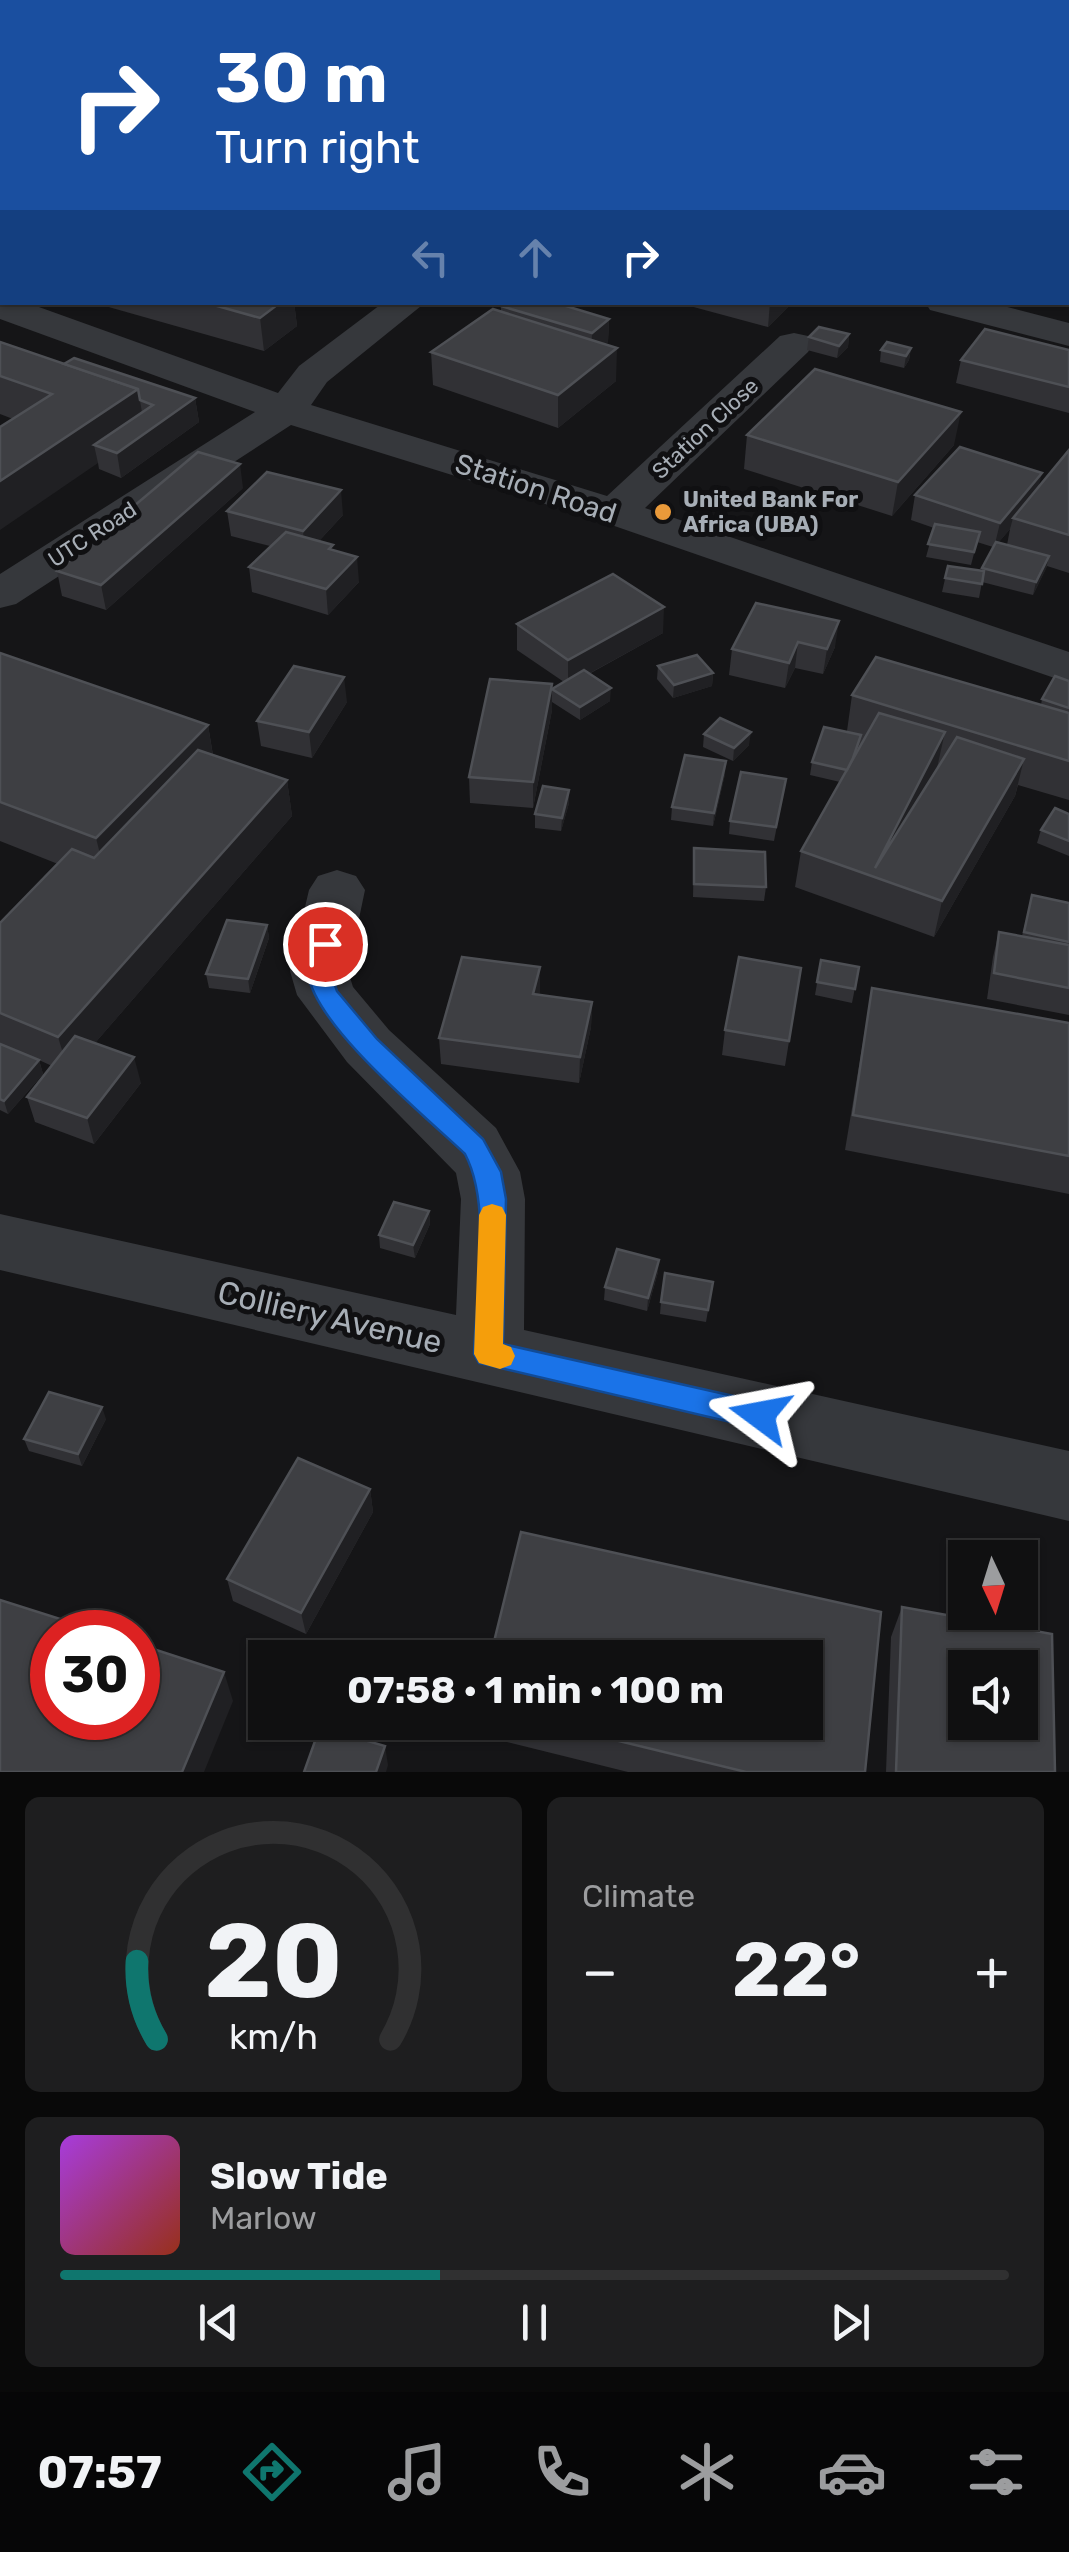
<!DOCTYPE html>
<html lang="en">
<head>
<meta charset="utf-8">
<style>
  :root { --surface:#101011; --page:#1e1e1f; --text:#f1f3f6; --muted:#9c9d9f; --line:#303031; --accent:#0f766e }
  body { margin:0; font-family:Rubik,sans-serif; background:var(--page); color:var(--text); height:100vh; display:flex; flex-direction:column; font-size:38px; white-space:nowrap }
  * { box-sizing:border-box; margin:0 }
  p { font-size:32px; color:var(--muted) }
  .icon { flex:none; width:55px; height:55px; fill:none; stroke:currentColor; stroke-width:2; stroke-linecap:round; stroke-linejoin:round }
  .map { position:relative; height:1772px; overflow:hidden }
  .drawer { display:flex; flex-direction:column; gap:25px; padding:25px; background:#090909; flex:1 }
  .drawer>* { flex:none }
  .banner { position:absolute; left:0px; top:0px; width:1070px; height:305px; box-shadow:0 2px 8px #0004,0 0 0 2px var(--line); background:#1a4fa0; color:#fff; overflow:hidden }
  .needle { width:65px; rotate:176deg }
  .buttons { position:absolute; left:948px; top:1540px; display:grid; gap:20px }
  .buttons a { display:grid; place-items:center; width:90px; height:90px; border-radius:0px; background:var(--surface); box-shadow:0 2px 8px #0004,0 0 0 2px var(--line); font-size:50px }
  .speed { position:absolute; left:30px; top:1610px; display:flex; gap:20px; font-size:50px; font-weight:700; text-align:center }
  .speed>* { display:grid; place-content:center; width:130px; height:130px; border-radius:50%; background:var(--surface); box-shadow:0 2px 8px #0004,0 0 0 2px var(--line); line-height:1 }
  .speed .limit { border:15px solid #d22; background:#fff; color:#111 }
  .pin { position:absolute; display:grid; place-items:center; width:85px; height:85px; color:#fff; margin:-42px; border:5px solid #fff; border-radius:50%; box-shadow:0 2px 10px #0007 }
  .me { position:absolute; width:110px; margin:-55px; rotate:283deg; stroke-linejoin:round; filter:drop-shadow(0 0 8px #0008) }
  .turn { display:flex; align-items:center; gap:35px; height:210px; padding:0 50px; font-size:45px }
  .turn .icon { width:130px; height:130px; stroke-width:2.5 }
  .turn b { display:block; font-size:70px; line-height:85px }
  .lanes { display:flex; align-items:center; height:95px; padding:0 50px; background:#0003; justify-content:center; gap:50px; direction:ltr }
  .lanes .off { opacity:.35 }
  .big { font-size:75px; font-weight:700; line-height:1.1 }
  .drawer .tile { flex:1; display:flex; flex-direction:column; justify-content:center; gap:15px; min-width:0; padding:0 35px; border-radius:15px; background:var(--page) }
  .drawer .dial { align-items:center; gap:0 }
  .dial svg { height:260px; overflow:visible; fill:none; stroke:var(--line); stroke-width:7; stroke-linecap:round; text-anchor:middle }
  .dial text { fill:var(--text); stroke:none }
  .song { display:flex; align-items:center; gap:30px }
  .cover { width:120px; height:120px; border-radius:15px; background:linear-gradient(135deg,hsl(280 70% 55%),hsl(10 70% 35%)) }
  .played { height:10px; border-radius:5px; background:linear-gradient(90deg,var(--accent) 40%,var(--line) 40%) }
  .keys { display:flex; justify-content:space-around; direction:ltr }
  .heat { display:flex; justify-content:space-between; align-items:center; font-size:55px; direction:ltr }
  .drawer .tiles { flex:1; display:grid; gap:25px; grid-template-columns:1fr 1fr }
  .tile:last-child { grid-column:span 2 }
  .trip { position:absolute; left:248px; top:1640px; width:575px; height:100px; border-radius:0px; background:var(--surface); box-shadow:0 2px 8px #0004,0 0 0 2px var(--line); font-weight:700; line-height:100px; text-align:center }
  .tab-bar { display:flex; height:160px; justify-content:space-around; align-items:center; background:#060607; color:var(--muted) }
  .tab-bar .icon { width:70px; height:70px }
  .tab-bar .on { color:var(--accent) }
  .tab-bar b { font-size:45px; color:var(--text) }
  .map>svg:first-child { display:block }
</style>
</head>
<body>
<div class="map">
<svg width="1069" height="1772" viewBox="0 0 1069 1772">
  <rect width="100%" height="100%" fill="#151517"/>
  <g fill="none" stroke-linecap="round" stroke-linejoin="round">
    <g fill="#36383c" fill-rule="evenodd">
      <rect x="1068" y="261" width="1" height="22"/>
      <path d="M0,295L2,302H25L278,393L299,366L384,302H426L327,382L311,405L607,496L780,336L794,333L808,336L813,344L808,352L645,508L1069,652V683L600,521L291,425L16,604L0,608V574L255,412L0,319Z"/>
      <path d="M925,302H988L1069,323V346L930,310Z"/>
      <path d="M337,870L356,876L365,890L348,971L353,987L389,1030L496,1128L520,1172L525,1199L524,1330L1069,1451V1521L0,1270V1214L456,1315L461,1199L456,1173L347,1062L297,995L290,971L309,890L318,876Z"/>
    </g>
    <defs>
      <path id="rail" d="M130,2L135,0"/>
    </defs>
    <use href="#rail" stroke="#494c50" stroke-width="6"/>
    <use href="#rail" stroke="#101012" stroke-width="4" stroke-dasharray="12" stroke-linecap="butt"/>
  </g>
  <g fill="#313135" fill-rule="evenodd">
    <path d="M879,0H1069V37L1068,36V2H892Z"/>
    <path d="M91,302H294L297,326L264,351Z"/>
    <path d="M675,302H793L768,327Z"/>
    <path d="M501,306L609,319L608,342L605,344L616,381L558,428L433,385L431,352L501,312Z"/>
    <path d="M849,334L848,347L837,358L807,350L809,337Z"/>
    <path d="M0,342L64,364L195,398L199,422L121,478L99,469L98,463L13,419L0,414Z"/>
    <path d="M911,348L909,360L904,368L880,362L881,350Z"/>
    <path d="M1069,350V413L956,383L961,360Z"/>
    <path d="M747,435L954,445L892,516L744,469Z"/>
    <path d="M1069,450V573L1047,566L1033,595L982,582L979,598L942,592L948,566L981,571L993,547L977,542L971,565L926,557L934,528L911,520L915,495L1039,486ZM1010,529L1007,545L998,543Z"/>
    <path d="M243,488L106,610L62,596L57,571Z"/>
    <path d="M227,511L343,515L319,541L333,551L359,582L328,615L252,592L249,567L270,546L231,536Z"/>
    <path d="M756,603L835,647L823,674L795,668L785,688L729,675L732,649Z"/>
    <path d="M517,624L663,633L589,674L610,701L580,720L552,702V689L564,682L517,650Z"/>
    <path d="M0,653L208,725L213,755L287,780L292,816L95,1043L141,1083L94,1144L35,1122L27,1097L52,1066L39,1060L43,1074L8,1114L0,1110V923L58,864L0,841Z"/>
    <path d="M658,666L713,673L712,686L673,698L657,679Z"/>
    <path d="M1069,681V800L1018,785L1015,796L934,937L795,887L801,851L840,782L810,775L812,762L847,731L852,695L1041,705L1042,699Z"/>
    <path d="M552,684V710L533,808L470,803L469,777Z"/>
    <path d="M347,702L312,758L261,746L257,721Z"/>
    <path d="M704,734L749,745L733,761L703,747Z"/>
    <path d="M725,774L713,826L671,820L672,807Z"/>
    <path d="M786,779L774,841L729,834L730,821Z"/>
    <path d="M569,803L561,831L535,828V814Z"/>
    <path d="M1069,814V856L1037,843L1041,830Z"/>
    <path d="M694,848L766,887L764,901L693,897Z"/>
    <path d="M1032,895L1069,903V1015L987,999L993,957L999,932L1022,936Z"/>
    <path d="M267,925L269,938L250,993L209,988L206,974Z"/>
    <path d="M821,960L859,967L852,1003L815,995Z"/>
    <path d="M801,968L785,1066L722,1055L725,1030Z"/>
    <path d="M872,988L1069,1023V1194L845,1150Z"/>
    <path d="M539,995L592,1002L591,1027L579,1083L441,1064L439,1038Z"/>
    <path d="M429,1211L430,1224L415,1258L380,1248L379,1235Z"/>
    <path d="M658,1272L647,1311L604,1300L605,1287Z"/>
    <path d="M713,1282L706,1322L660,1314L661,1302Z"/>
    <path d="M106,1419L82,1466L29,1451L24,1439Z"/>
    <path d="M370,1489L373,1512L306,1634L233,1601L227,1579Z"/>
    <path d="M902,1607L1055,1772H886L891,1637Z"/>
    <path d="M478,1722H805L865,1772H628L479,1735Z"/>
  </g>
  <g fill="#202023">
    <path d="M268,0H304L298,2H268Z"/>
    <path d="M360,0H402L397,2H361Z"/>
    <path d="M1069,67V89L1068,91V68Z"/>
    <path d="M1069,181V205L1068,207V183Z"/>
    <path d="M281,302H294L297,326L264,351L260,318Z"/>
    <path d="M770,302H793L768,327Z"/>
    <path d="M609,319L608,342L591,356L592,333Z"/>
    <path d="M849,334L848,347L837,358L839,346Z"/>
    <path d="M617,348L616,381L558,428V395Z"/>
    <path d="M911,348L909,360L904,368L906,356Z"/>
    <path d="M138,389L145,430L94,445L98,463L0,530V481Z"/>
    <path d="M195,398L199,422L121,478L117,453Z"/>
    <path d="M961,412L954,445L892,516L898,482Z"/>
    <path d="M240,464L243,488L106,610L101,585Z"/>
    <path d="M1042,473L1036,498L1013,518L1010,529L994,548L1000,523Z"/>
    <path d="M341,490L343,515L305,556L303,531Z"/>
    <path d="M1049,556L1046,569L1033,595L1036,582Z"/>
    <path d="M357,557L359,582L328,615L326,589Z"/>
    <path d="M664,607L663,633L568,685V660Z"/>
    <path d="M839,621L835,647L823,674L827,649Z"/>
    <path d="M798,642L795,668L785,688L789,663Z"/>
    <path d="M713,673L712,686L673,698L674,685Z"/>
    <path d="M344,677L347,702L312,758L309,732Z"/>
    <path d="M552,684V710L533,808V782Z"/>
    <path d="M611,688L610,701L580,720V707Z"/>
    <path d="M208,725L215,769L107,882L96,838Z"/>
    <path d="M751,732L749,745L733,761L734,748Z"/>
    <path d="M945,732L937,768L875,868Z"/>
    <path d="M1024,759L1015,796L934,937L942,901Z"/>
    <path d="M726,761L725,774L713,826L714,813Z"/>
    <path d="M287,780L292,816L69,1073L58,1037Z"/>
    <path d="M569,790V803L561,831L562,818Z"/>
    <path d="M267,925L269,938L250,993L248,979Z"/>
    <path d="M540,967V993L533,1020V994Z"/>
    <path d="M592,1002L591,1027L579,1083L580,1057Z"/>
    <path d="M134,1057L141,1083L94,1144L87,1118Z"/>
    <path d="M39,1060L43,1074L8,1114L4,1101Z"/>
    <path d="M429,1211L430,1224L415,1258L413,1245Z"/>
    <path d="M659,1260L658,1272L647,1311L648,1298Z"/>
    <path d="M102,1407L106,1419L82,1466L78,1454Z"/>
    <path d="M370,1489L373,1512L306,1634L301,1613Z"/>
    <path d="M224,1672L233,1701L204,1772H182Z"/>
    <path d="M385,1746L388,1765L386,1772H376Z"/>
  </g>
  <g fill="#3e3f43" stroke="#4e5055" stroke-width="2.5" fill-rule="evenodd">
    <path d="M211,0H263L267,1L264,2H206Z"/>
    <path d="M315,0H346L358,2H311Z"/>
    <path d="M1028,0H1069V8L1068,7V2H1041Z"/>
    <path d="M1068,42H1069V67L1068,68Z"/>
    <path d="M1068,141H1069V181L1068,183Z"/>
    <path d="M203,302H281L260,318Z"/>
    <path d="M506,302H553L609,319L592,333L501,306Z"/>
    <path d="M493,309L617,348L558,395L431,352Z"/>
    <path d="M819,327L849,334L839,346L809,337Z"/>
    <path d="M985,329L1069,350V387L961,360Z"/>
    <path d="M0,342L138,389L0,481V427L52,394L0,376Z"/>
    <path d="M887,342L911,348L906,356L881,350Z"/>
    <path d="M74,358L195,398L117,453L94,445L153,405L140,400L138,389L64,364Z"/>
    <path d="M815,369L961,412L898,482L747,435Z"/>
    <path d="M960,447L1042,473L1000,523L915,495Z"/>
    <path d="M1069,450V535L1013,518Z"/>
    <path d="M198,452L240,464L101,585L57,571Z"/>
    <path d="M267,472L341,490L303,531L227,511Z"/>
    <path d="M935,524L980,532L974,552L928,544Z"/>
    <path d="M286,532L333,545L329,549L357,557L326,589L249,567Z"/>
    <path d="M996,542L1049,556L1036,582L982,568Z"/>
    <path d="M948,566L984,571L982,584L945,578Z"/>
    <path d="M613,574L664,607L568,660L517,624Z"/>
    <path d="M756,603L839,621L827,649L798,642L789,663L732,649Z"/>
    <path d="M0,653L208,725L96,838L0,802Z"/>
    <path d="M697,655L713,673L674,685L658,666Z"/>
    <path d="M876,657L1069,713V761L852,695Z"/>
    <path d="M294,666L344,677L309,732L257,721Z"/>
    <path d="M584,670L611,688L580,707L552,689Z"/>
    <path d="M1055,676L1069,681V708L1042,699Z"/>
    <path d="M490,679L552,684L533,782L469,777Z"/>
    <path d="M879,713L945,732L875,868L957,737L1024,759L942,901L801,851Z"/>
    <path d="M720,718L751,732L734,748L704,734Z"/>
    <path d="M824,727L861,735L853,758L847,770L812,762Z"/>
    <path d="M198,750L287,780L58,1037L0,1013V923L72,849L94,858Z"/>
    <path d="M685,755L726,761L714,813L672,807Z"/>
    <path d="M741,772L786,779L776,827L730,821Z"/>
    <path d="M543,786L569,790L562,818L535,814Z"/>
    <path d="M1055,808L1069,814V841L1041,830Z"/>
    <path d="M694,848L765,852L766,887L694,884Z"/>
    <path d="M1032,895L1069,903V942L1024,932Z"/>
    <path d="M227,920L267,925L248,979L206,974Z"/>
    <path d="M999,932L1069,945V988L994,973Z"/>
    <path d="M462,957L540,967L533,994L592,1002L580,1057L439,1038Z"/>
    <path d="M739,957L801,968L789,1041L725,1030Z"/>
    <path d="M821,960L859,967L855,989L817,982Z"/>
    <path d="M872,988L1069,1023V1156L853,1115Z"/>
    <path d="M75,1036L134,1057L87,1118L27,1097Z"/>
    <path d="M0,1044L39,1060L4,1101L0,1099Z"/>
    <path d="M394,1202L429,1211L413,1245L379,1235Z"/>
    <path d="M617,1249L659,1260L648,1298L605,1287Z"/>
    <path d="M665,1273L713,1282L708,1310L661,1302Z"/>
    <path d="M49,1392L102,1407L78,1454L24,1439Z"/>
    <path d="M298,1458L370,1489L301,1613L227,1579Z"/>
    <path d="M521,1532L881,1612L865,1772H746L541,1722H805V1658H490Z"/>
    <path d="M0,1600L101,1632H52V1718H138V1644L224,1672L182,1772H0Z"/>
    <path d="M902,1607L1052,1634L1055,1772H896ZM965,1668H1020V1722H965Z"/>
    <path d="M320,1727L385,1746L376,1772H304Z"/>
  </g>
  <path fill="#1a73e8" stroke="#114b97" stroke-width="2.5" d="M325,936L336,944L330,971L337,991L377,1039L483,1139L501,1172L506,1199L503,1344L760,1402L770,1406L774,1415L770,1425L760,1429L479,1363L474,1354C476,1295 492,1205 465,1154C425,1116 316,1027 308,974C306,965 311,954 313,944Z"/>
  <path fill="#f59e0b" d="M492,1204L502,1207L506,1215L503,1344L511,1347L515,1356L511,1365L500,1369L479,1363L474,1354L479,1215L483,1207Z"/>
  <circle fill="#ea9a3a" stroke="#101012" stroke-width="4" cx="663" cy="512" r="10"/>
  <g text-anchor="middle" stroke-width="10" stroke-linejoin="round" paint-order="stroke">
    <g font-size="22" fill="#a7aeb6" stroke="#101012">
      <text transform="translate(705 428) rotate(-43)" y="8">Station Close</text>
      <text transform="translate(92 534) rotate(-33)" y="8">UTC Road</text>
    </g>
    <g font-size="22" font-weight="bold" fill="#a7aeb6" stroke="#101012" text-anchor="start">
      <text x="683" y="507">United Bank For<tspan x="683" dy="25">Africa (UBA)</tspan></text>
    </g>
    <g font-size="28" fill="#a7aeb6" stroke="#101012">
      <text transform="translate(536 488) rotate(18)" y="10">Station Road</text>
    </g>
    <g font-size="32" fill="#a7aeb6" stroke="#101012">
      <text transform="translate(330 1317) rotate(13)" y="11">Colliery Avenue</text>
    </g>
  </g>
</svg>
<div class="buttons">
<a><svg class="needle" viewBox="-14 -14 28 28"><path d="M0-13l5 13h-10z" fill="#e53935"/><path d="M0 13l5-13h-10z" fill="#9c9d9f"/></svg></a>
<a><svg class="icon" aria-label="sound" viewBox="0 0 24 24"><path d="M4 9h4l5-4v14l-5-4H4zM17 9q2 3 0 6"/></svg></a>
</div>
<div class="speed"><div class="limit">30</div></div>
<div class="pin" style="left:325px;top:944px;background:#d93025"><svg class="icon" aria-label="arrive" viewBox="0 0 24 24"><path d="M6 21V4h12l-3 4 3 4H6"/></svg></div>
<svg class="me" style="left:760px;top:1415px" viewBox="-20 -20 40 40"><path d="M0-17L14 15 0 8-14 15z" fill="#1a73e8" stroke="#fff" stroke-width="4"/></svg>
<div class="trip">07:58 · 1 min · 100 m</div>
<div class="banner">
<div class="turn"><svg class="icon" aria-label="right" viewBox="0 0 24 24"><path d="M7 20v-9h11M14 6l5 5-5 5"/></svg><div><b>30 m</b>Turn right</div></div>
<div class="lanes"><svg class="icon off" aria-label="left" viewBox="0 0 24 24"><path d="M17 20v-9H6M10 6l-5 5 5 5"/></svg><svg class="icon off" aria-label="ahead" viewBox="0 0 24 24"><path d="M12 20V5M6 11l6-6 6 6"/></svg><svg class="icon" aria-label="right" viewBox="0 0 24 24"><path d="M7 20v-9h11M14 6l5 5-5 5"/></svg></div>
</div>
</div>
<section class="drawer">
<div class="tiles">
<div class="tile dial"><svg viewBox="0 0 100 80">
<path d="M14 69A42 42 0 1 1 86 69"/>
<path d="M14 69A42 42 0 0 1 8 45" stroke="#0f766e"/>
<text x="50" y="56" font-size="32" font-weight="700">20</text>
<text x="50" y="72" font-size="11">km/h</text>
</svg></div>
<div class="tile"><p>Climate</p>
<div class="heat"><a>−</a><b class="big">22°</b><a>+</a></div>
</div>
<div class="tile">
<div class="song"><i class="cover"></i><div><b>Slow Tide</b><p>Marlow</p></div></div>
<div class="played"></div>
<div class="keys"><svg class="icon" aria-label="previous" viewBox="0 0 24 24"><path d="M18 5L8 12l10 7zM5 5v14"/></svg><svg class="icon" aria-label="pause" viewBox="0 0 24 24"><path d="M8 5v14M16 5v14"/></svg><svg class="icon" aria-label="next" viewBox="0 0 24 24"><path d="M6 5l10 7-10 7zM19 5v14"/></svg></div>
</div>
</div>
</section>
<nav class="tab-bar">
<b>07:57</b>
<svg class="icon on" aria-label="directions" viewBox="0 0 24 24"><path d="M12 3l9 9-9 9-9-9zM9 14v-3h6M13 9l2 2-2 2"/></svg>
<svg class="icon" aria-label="music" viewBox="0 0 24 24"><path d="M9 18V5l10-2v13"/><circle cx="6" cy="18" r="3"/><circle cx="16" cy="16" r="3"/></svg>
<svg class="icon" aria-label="phone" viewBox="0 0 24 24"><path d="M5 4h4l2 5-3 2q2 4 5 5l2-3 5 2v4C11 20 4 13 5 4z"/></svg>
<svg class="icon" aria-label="climate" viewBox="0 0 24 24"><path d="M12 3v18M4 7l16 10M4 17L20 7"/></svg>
<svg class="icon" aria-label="car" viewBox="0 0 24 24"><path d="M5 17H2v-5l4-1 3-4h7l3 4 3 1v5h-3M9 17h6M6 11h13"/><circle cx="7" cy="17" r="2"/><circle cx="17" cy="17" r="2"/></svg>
<svg class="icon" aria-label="filters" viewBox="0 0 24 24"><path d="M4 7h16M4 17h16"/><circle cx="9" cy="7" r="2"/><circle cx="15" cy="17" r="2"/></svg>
</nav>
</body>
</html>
